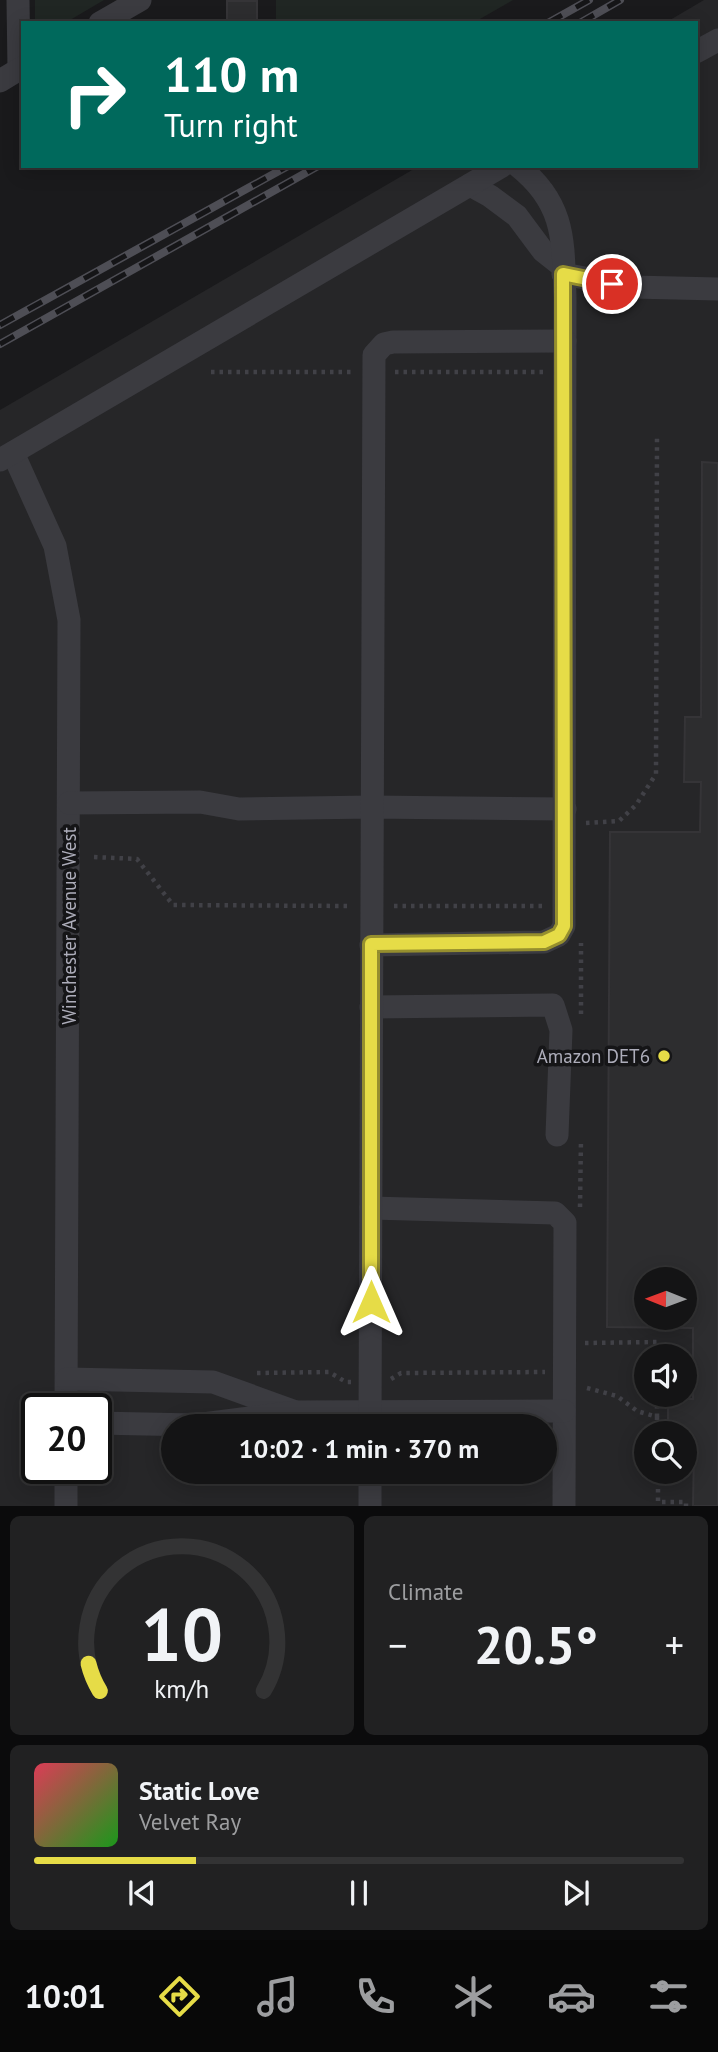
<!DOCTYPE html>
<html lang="en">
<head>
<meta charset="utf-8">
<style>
  :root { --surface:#141415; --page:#212122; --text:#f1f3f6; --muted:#9d9ea0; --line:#333334; --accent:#e6dc47 }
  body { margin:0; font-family:"PT Sans",sans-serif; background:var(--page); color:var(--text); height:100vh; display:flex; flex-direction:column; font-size:26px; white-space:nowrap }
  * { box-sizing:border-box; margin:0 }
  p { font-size:23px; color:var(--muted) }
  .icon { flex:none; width:38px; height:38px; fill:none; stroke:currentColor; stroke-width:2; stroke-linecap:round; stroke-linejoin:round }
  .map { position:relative; height:1506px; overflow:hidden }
  .sheet { display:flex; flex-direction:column; gap:10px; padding:10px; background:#0b0b0c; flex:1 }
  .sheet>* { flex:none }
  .banner { position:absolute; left:21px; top:21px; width:677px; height:147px; border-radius:0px; box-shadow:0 4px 18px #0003,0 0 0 2px var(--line); background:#00695c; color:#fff; overflow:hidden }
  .needle { width:46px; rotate:271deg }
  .tools { position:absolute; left:634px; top:1267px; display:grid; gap:14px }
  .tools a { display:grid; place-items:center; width:63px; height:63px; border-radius:50%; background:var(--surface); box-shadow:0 4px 18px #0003,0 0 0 2px var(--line); font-size:35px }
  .speed { position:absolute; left:21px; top:1393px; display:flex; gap:14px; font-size:35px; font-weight:700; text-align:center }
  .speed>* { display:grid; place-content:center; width:91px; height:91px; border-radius:50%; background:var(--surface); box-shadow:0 4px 18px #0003,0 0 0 2px var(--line); line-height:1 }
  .speed .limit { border:4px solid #111; border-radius:10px; background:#fff; color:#111 }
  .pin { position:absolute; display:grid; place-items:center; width:60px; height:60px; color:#fff; margin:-30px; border:4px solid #fff; border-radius:50%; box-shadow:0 2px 7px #0007 }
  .me { position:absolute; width:77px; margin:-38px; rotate:0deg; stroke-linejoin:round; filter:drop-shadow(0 0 5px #0008) }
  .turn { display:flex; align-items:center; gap:24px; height:147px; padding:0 28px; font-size:32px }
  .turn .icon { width:91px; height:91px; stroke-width:2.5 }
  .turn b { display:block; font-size:49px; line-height:60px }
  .big { font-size:52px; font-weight:800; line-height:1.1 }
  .sheet .widget { flex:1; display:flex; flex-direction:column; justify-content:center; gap:10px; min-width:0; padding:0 24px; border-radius:10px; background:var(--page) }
  .sheet .dial { align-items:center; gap:0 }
  .dial svg { height:182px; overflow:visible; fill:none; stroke:var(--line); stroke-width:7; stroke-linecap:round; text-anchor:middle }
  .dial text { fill:var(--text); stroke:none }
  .song { display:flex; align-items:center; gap:21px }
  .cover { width:84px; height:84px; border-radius:10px; background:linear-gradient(135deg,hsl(350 70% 55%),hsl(120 70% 35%)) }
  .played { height:7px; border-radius:4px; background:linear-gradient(90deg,var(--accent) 25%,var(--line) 25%) }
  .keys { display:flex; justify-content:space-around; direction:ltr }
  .heat { display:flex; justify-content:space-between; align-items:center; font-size:38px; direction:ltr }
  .sheet .tiles { flex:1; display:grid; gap:10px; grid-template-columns:1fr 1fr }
  .widget:last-child { grid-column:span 2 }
  .trip { position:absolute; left:161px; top:1414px; width:396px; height:70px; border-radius:35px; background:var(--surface); box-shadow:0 4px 18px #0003,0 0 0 2px var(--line); font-weight:800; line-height:70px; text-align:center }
  .dock { display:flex; height:112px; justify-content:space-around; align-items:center; background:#080808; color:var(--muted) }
  .dock .icon { width:49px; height:49px }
  .dock .current { color:var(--accent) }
  .dock b { font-size:32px; color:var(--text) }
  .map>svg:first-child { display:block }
</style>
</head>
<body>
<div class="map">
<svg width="718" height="1506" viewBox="0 0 718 1506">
  <rect width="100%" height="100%" fill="#1a1a1c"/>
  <path fill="#262628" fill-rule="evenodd" d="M704,0H718V1506H0V410L419,166H696V23H665ZM646,1279H684V1318H646ZM646,1356H684V1395H646ZM37,1409H96V1468H37ZM173,1426H544V1472H173ZM646,1433H684V1472H646Z"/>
  <g fill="#202623">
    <path d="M35,0H104L65,23H35Z"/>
    <path d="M276,0H513L473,23H276Z"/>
  </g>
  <g fill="#2d2d2f" stroke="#353437" stroke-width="2" fill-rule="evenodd">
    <rect x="227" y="1" width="30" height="22"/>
    <path d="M702,462L718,463V1506H693L694,1449H684V1433H668V1399H693V1328L607,1327L610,832H700L701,782H684L685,717H701ZM646,1279H684V1318H646Z"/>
  </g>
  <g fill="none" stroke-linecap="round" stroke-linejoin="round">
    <g stroke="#414147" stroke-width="4.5" stroke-dasharray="3.5 5" stroke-linecap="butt">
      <path d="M211,372H354"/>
      <path d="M395,372H543"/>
      <path d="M586,823L619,821L636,805L656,774L657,434"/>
      <path d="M94,857L137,859L173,905L350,906"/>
      <path d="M394,906H542"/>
      <path d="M581,1014V943"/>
      <path d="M580,1207L581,1139"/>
      <path d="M585,1343L657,1342V1356"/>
      <path d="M257,1373L329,1372L346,1382H351"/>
      <path d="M391,1379L401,1373L545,1372"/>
      <path d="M587,1388L617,1396L637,1411L657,1417V1433"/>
      <path d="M657,1417V1395"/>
      <path d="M658,1472V1502H686V1506"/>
    </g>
    <g stroke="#3b3b40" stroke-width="23">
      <path d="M18,0L19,69"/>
      <path d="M100,23L140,0"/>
      <path d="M696,52L718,40"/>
      <path d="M0,81L23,67"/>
      <path d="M470,185L490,196L517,216L543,251L562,266"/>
      <path d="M563,274L633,287L718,289"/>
      <path d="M13,453L55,546L69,620L66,1409"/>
      <path d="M0,460L502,166"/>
      <path d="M69,803L200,802L239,809L371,807L565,809"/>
      <path d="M371,945L544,942L559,935L564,926L565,297C563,242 566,204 518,166"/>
      <path d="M371,1007L553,1005L561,1030L557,1135"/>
      <path d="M371,1208L555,1213L565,1223L564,1506"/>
      <path d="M67,1379L213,1382L293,1411"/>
      <path d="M96,1423L195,1425L296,1412L564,1411"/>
      <path d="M370,1426L374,355L384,344L393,342L565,341"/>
      <path d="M66,1506V1468"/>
      <path d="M370,1506V1472"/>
    </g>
    <defs>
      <g id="rail">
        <path d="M548,23L589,0"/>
        <path d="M580,23L620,0"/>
        <path d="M0,325L288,166"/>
        <path d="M0,344L318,166"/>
      </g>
    </defs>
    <use href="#rail" stroke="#4e4e55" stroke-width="8"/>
    <use href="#rail" stroke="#151517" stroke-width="5" stroke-dasharray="16" stroke-linecap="butt"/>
  </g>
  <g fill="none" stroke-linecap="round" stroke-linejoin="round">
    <defs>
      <path id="route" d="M371,1302V944L544,942L559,935L564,926L563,274L612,284"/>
    </defs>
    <use href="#route" stroke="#968f2e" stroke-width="18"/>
    <use href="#route" stroke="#e6dc47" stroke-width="12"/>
  </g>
  <circle fill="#e6dc47" stroke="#151517" stroke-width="2.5" cx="664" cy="1056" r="7"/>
  <g text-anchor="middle" stroke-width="7" stroke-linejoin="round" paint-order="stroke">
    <g font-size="19" fill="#adadba" stroke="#151517">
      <text transform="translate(69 926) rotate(-90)" y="7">Winchester Avenue West</text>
    </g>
    <g font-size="19" fill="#adadba" stroke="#151517" text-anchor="end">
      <text x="650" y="1063">Amazon DET6</text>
    </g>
  </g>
</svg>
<div class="tools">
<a><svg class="needle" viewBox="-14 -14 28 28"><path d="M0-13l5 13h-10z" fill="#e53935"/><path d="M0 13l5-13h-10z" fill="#9d9ea0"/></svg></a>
<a><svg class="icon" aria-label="sound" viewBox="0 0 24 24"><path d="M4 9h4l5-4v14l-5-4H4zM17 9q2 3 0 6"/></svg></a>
<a><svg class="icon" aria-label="search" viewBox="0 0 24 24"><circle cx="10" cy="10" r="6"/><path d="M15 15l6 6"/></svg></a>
</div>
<div class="speed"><div class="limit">20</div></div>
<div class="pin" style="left:612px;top:284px;background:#d93025"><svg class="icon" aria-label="arrive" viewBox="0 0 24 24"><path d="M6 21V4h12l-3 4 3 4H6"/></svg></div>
<svg class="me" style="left:371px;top:1302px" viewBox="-20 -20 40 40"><path d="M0-17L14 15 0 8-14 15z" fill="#e6dc47" stroke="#fff" stroke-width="4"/></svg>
<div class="trip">10:02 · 1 min · 370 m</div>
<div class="banner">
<div class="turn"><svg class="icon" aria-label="right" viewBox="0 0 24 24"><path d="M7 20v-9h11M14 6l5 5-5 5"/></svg><div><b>110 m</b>Turn right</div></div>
</div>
</div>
<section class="sheet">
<div class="tiles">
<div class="widget dial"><svg viewBox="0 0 100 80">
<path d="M14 69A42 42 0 1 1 86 69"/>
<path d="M14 69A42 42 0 0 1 9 57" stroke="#e6dc47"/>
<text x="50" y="56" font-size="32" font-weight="700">10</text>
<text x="50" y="72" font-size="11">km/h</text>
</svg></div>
<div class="widget"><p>Climate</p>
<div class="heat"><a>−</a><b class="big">20.5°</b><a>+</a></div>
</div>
<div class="widget">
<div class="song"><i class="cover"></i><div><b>Static Love</b><p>Velvet Ray</p></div></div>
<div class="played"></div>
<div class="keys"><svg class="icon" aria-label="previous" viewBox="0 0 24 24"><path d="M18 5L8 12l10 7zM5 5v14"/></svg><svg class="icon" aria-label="pause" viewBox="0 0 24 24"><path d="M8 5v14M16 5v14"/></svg><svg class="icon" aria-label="next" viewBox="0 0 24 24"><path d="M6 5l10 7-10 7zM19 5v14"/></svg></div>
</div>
</div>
</section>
<nav class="dock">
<b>10:01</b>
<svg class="icon current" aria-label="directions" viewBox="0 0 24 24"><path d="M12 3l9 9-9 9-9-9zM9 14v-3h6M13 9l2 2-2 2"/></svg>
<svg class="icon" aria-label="music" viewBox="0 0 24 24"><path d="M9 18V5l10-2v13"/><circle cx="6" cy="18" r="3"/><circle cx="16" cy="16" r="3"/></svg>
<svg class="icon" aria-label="phone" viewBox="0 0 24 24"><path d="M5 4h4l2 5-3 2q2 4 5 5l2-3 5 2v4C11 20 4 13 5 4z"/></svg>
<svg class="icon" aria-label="climate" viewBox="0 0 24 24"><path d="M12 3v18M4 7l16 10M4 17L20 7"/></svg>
<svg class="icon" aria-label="car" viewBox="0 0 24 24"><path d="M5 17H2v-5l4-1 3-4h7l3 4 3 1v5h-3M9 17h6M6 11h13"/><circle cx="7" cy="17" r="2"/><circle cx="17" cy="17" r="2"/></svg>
<svg class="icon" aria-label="filters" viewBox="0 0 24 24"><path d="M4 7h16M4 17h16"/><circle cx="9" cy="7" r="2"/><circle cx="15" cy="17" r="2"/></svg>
</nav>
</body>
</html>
